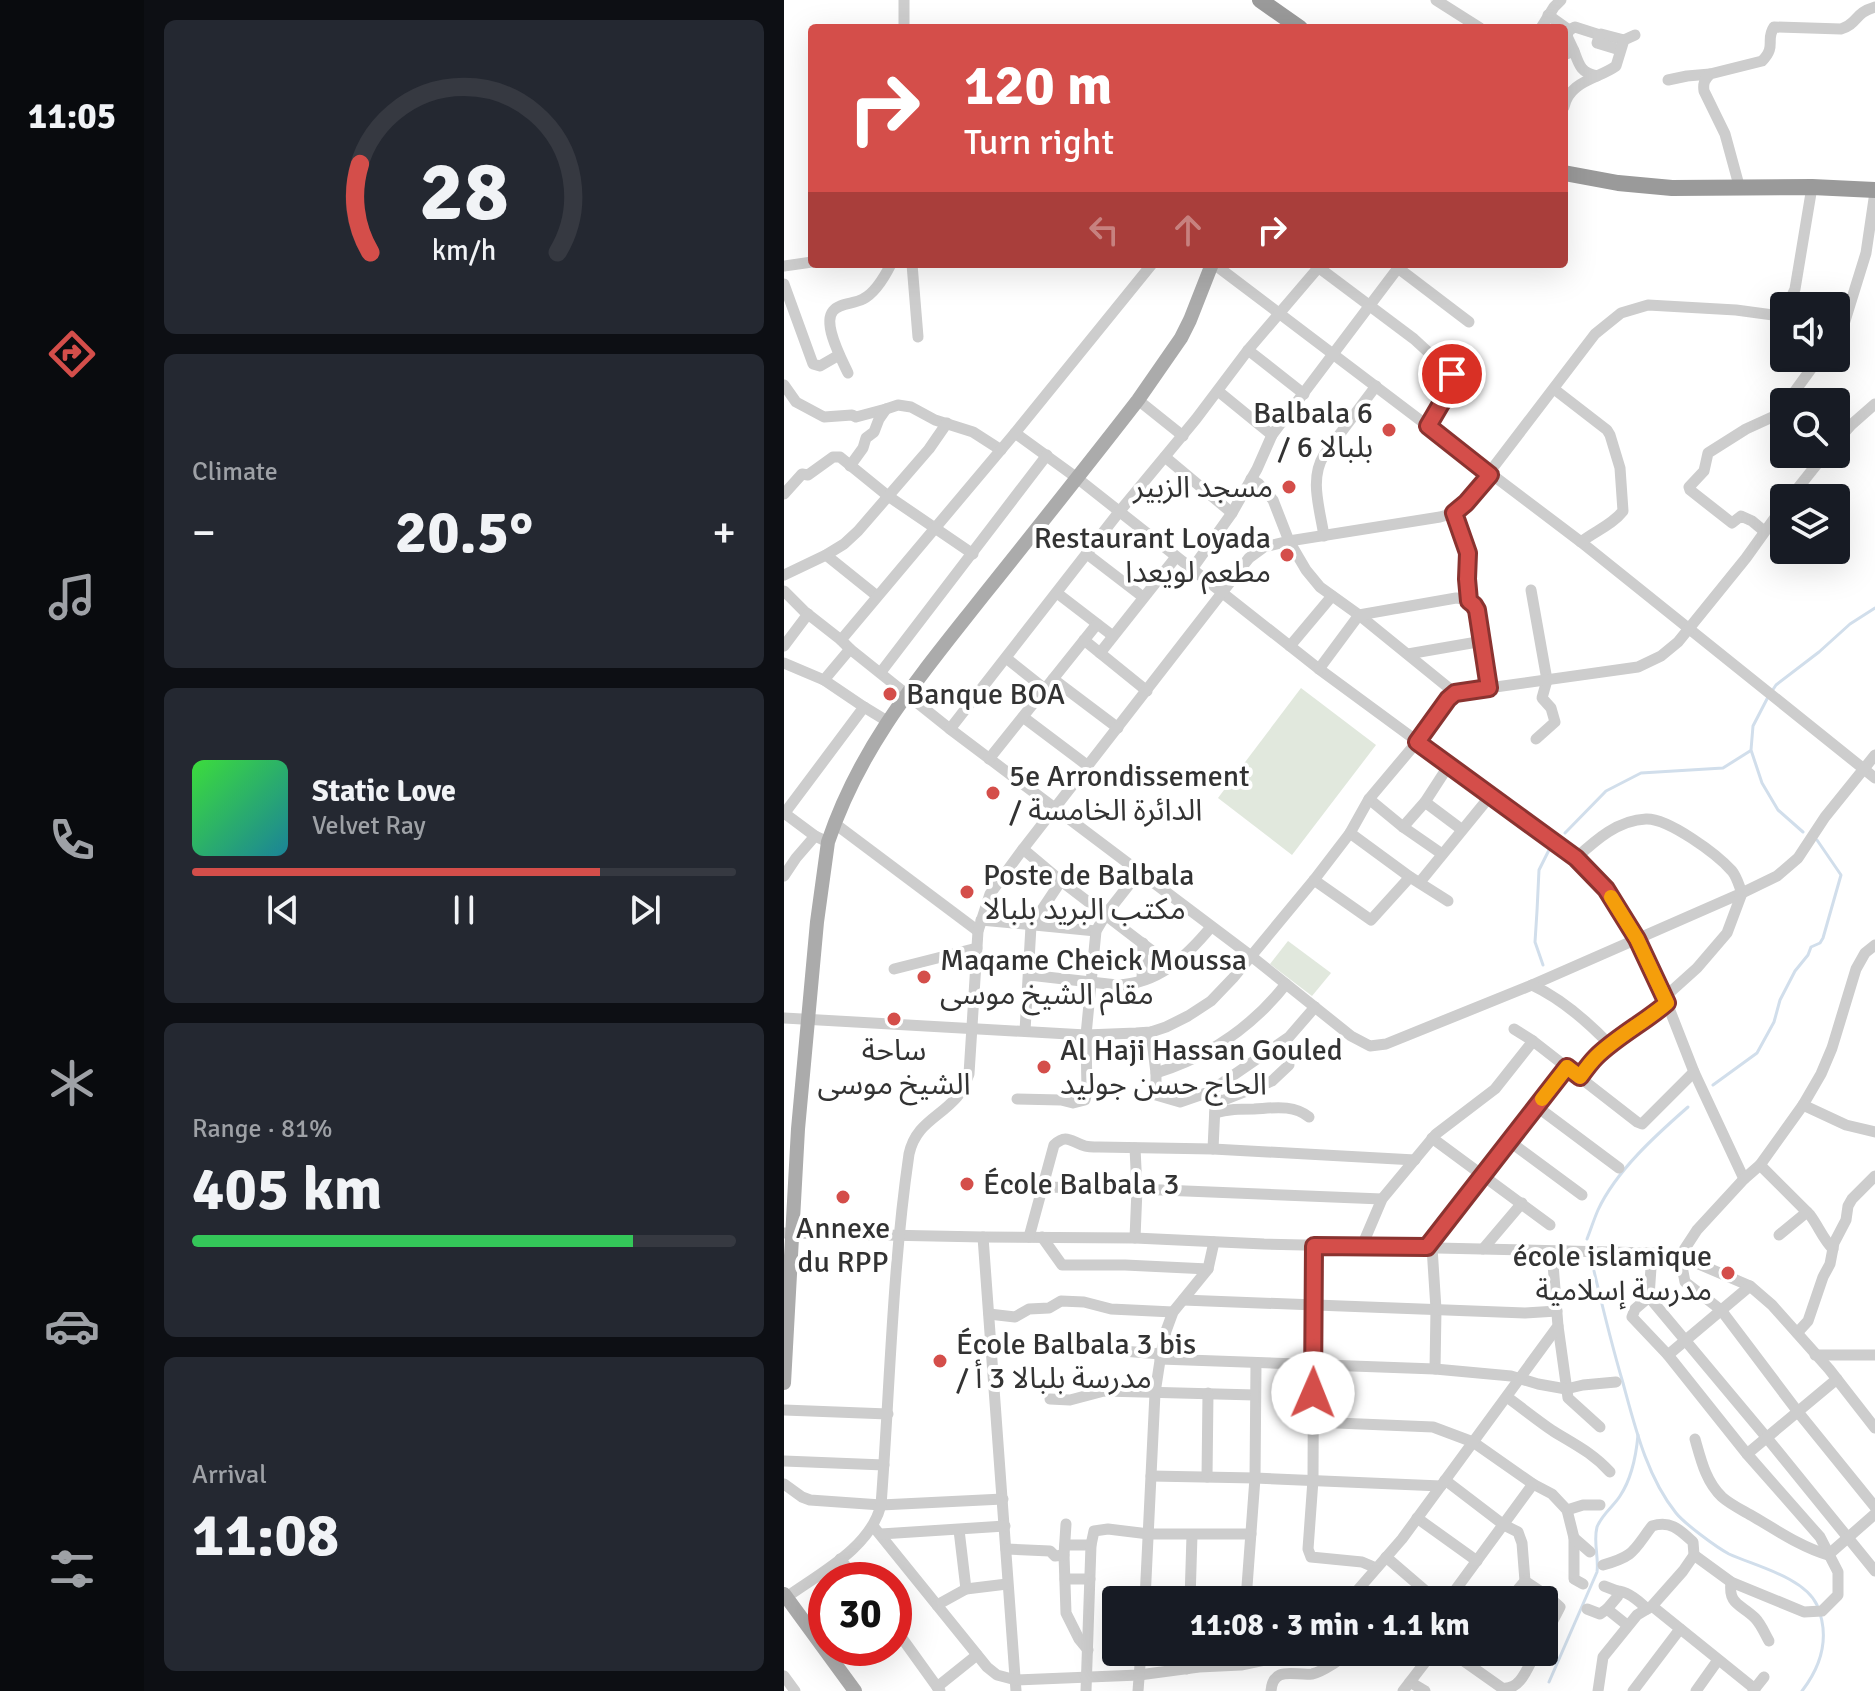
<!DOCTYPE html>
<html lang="en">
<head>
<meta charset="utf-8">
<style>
  :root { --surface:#171b24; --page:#242831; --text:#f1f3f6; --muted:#9ea1a6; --line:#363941; --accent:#d44e4a }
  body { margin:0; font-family:Signika,"Noto Sans Arabic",sans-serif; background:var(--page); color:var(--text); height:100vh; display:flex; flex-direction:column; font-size:30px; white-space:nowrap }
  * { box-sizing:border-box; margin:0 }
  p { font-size:26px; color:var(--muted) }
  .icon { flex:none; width:44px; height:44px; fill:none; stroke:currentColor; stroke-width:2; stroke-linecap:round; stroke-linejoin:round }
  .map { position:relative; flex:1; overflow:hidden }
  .panel { display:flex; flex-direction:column; gap:20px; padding:20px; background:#0d0f14; width:640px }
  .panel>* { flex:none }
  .top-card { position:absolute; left:24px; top:24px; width:760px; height:244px; border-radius:8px; box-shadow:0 8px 32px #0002; background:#d44e4a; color:#fff; overflow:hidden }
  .fabs { position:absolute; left:986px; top:292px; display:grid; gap:16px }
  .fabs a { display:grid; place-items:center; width:80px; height:80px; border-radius:8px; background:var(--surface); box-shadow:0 8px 32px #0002; font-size:40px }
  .speed { position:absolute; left:24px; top:1562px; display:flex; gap:16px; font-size:40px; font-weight:700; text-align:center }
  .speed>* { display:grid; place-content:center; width:104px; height:104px; border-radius:50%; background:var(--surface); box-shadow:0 8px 32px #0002; line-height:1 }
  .speed .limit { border:12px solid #d22; background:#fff; color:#111 }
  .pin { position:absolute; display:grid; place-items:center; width:68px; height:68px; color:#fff; margin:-34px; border:4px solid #fff; border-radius:50%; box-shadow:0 2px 8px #0007 }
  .me { position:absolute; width:88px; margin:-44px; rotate:1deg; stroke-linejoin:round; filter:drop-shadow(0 0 6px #0008) }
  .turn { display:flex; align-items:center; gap:28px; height:168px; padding:0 24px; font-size:36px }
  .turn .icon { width:104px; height:104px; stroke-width:2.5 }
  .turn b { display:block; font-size:56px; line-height:68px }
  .lanes { display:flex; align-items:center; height:76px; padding:0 24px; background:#0003; justify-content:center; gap:40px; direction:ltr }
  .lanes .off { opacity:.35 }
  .big { font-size:60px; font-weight:800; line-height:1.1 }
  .panel .widget { flex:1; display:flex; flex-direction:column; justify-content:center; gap:12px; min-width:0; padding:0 28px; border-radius:12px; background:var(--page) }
  .panel .dial { align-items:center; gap:0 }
  .dial svg { height:208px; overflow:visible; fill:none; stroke:var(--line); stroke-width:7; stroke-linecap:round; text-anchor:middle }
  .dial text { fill:var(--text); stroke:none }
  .song { display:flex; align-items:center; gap:24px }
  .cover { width:96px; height:96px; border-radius:12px; background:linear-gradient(135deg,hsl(120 70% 55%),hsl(190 70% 35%)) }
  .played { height:8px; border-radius:4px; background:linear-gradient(90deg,var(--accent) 75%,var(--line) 75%) }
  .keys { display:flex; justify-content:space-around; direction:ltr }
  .heat { display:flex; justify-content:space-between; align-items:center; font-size:44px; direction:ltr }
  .charge { height:12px; border-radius:6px; background:linear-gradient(90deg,#34c759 81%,var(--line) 0) }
  .trip { position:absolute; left:318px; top:1586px; width:456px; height:80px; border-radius:8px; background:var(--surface); box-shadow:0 8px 32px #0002; font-weight:800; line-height:80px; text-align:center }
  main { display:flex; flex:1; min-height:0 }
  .menu { display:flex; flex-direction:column; width:144px; justify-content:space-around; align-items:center; background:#090b0e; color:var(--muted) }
  .menu .icon { width:56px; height:56px }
  .menu .active { color:var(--accent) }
  .menu b { font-size:36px; color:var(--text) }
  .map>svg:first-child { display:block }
</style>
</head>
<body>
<main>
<nav class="menu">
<b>11:05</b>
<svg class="icon active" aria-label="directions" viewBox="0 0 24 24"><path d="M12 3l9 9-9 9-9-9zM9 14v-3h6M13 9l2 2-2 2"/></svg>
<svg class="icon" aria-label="music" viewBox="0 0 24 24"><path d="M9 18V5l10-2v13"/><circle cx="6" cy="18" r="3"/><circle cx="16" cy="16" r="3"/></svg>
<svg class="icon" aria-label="phone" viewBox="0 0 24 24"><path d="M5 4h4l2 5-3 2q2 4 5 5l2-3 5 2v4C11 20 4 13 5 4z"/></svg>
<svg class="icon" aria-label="climate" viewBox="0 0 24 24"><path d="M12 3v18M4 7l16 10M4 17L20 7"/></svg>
<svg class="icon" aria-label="car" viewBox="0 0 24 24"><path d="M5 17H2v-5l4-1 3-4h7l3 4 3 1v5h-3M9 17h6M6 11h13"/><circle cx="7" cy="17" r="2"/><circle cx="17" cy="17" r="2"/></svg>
<svg class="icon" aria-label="filters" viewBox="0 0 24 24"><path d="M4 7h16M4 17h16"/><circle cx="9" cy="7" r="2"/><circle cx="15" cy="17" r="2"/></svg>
</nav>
<section class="panel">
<div class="widget dial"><svg viewBox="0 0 100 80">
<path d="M14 69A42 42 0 1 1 86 69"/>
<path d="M14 69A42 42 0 0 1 10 35" stroke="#d44e4a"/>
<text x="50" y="56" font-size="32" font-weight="700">28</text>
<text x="50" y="72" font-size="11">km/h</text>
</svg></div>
<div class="widget"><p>Climate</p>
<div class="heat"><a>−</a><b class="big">20.5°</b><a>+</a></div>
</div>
<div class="widget">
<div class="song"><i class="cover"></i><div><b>Static Love</b><p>Velvet Ray</p></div></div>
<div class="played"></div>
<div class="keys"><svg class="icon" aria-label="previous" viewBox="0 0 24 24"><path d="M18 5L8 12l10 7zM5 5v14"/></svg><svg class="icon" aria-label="pause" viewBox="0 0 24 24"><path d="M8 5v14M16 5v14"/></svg><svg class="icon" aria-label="next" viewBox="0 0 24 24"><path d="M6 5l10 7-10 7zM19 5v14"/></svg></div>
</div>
<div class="widget"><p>Range · 81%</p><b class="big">405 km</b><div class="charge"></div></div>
<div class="widget"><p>Arrival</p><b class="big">11:08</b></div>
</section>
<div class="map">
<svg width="1091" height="1691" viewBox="0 0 1091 1691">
  <rect width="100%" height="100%" fill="#fff"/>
  <g fill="#e1e8dd">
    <path d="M517,688L592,745L508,855L434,798Z"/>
    <path d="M504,941L547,973L528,996L486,964Z"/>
  </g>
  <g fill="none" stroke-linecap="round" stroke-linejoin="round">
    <g stroke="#d1deeb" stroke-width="3">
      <path d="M988,691L992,685L1035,652L1066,624L1091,608"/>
      <path d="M984,697L969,726L967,750L978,783L994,810L1019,832"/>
      <path d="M781,833L822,791L857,773L939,768L966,751"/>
      <path d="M759,965L751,942L753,911L755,870L765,850"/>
      <path d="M929,1085L973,1053L990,1022L996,1000L1011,971L1024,955L1027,947L1036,943L1039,938L1057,875L1033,840"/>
      <path d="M803,1239C807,1229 810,1219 814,1210C832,1171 872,1135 904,1107"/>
      <path d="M810,1271C819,1309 828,1346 839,1383C851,1427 863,1477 892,1513C901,1524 932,1547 945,1554C971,1566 1020,1577 1033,1605C1046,1636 1038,1665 1018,1691"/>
      <path d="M765,1682L813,1572C815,1557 809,1542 813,1527C818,1514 829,1507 836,1496C848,1478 852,1457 854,1435"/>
    </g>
    <g stroke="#cdcdcd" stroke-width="11">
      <path d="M652,0L696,28"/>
      <path d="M764,15L785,30L783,36L790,51"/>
      <path d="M120,28V0"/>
      <path d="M757,28L770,7L777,0"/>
      <path d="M785,30L791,27L816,35L817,34L840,40"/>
      <path d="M816,35L813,43L836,50"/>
      <path d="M780,55L790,51C795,65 797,73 813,76"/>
      <path d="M884,80L903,76L926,74"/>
      <path d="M780,107C785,81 814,79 832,66L840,40L851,35"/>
      <path d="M956,189L941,134L920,91C919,84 920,80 926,74L978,61C993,46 981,40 990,27L1057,29C1074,24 1070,13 1091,7"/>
      <path d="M128,264L134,337"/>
      <path d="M430,264L797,542L1091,778"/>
      <path d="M530,264L630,339L668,374L669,378L668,385L644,426"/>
      <path d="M0,266L28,262"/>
      <path d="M614,268L685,322"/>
      <path d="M0,284L29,364L36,366L55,355"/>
      <path d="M1003,306L1011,289L1028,187"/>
      <path d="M1052,334L1060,324L1082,253L1091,192"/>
      <path d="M464,350L520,394"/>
      <path d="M64,373C58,360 38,324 49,311C55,303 70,304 79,299C91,293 101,276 107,264"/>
      <path d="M0,385L12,402L40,417L68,415L72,417L102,409"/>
      <path d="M770,389L823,430L826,435L836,468L839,511C828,525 811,531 797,542"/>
      <path d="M434,391L488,435"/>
      <path d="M354,400L399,436"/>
      <path d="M1003,402L1035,358"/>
      <path d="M231,433L293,478L535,669L792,858L822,889L853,939L883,1003L910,1072L960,1179"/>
      <path d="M1052,442L1067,425L1091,404"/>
      <path d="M381,457L448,513"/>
      <path d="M66,466L79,448L82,438L90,432L95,419L102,409L114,405L127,407L151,420L189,432L217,450"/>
      <path d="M467,479L475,484L489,500L505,541L522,570L536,587L575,615L671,693"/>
      <path d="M0,494L18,474L24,475L49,457H56L104,496L189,554"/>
      <path d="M1006,498L1041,454"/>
      <path d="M670,513L684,553L683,579L685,601"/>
      <path d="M980,531L968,521L957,516L948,523L906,490L905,487L920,471L924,453L962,429L995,414L1000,406"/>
      <path d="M540,536C536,509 525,479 540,455L592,386"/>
      <path d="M303,554L359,597"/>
      <path d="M42,555L93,596"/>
      <path d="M408,569L448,513L473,469L488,435L617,264"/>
      <path d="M0,575L42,555L60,544L74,531L145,449L163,423"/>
      <path d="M747,590L763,680L758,698L767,708L771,722L752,739"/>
      <path d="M0,591L20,611L57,640"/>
      <path d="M273,593L329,636"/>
      <path d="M300,640L363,691"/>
      <path d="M0,646L24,614"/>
      <path d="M506,646L548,596"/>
      <path d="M66,649L57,640L231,433L368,264"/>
      <path d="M316,653L392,557"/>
      <path d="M624,654L699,641"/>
      <path d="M222,658L261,689"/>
      <path d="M0,663L40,680L66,649L166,729L467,956L567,1036L586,1046L602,1044L748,985L958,893L993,876L1014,858L1041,817L1091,755"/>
      <path d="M535,669L575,615L672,598C682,599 688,601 693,610L705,688"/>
      <path d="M97,672L263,455"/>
      <path d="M269,679L334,728"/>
      <path d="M80,707L103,721"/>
      <path d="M239,717L304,766"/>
      <path d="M166,729L335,512L412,419L464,350L534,268"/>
      <path d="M205,759L313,624"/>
      <path d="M585,799L619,827L658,854"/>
      <path d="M641,802L677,829"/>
      <path d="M0,813L31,836"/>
      <path d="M0,814L80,707L40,680"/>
      <path d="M50,823L194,931"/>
      <path d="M619,827L641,802L665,765"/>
      <path d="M566,833L626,877L664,901"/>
      <path d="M239,849L277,881L388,966"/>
      <path d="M792,858C812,840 834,820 862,819C884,818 933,854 948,871C953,877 955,886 958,893L943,933L913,968L883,995V1003C860,1022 832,1036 812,1057C806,1063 801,1070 796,1077"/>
      <path d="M0,876L12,858L31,836L44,842"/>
      <path d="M530,880L587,920L626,877"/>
      <path d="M636,882L707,795"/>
      <path d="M197,920L312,931"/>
      <path d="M1091,945L1081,953L1072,969L1048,1048L1037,1074L1019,1105L976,1165L960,1179L913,1230L896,1256L901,1282L937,1310L1014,1412L1091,1507"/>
      <path d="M110,969L193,948"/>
      <path d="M245,975L333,985C374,984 402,957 427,927"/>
      <path d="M358,980L359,943"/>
      <path d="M748,985C778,999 803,1021 826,1045"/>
      <path d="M0,1018L302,1035L352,1033L367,1032L382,1027L404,1016L427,1001L449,978L530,880L566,833L585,799L633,742L666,697L671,693L676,692L854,667L877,656L894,642L962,558L1000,505"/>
      <path d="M730,1029L749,1041L853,1122L858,1124L910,1072"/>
      <path d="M241,1031L247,926L277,881"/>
      <path d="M367,1032L372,1073C424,1057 468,1027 502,984"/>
      <path d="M372,1073V1095L396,1102L425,1092L505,1037L531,1007"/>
      <path d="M233,1099L277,1100L289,1103L301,1100L303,1092L302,1035L312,931L322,914L355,872"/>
      <path d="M431,1101L440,1100L488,1081L505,1065"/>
      <path d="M1019,1105L1062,1125L1091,1132"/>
      <path d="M752,1106L835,1168"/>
      <path d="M431,1113C444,1109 456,1109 470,1109C489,1108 509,1104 525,1117"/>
      <path d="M648,1138L766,1225"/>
      <path d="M725,1141L798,1195"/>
      <path d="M429,1149L431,1106"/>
      <path d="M976,1165L1026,1215C1035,1227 1039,1239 1049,1249"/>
      <path d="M260,1187L353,1189L598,1199"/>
      <path d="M0,1233L199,1237L351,1238L480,1244L868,1253L896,1256L966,1286L988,1305L1045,1369L1091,1428"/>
      <path d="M995,1235L1023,1212"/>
      <path d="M199,1237L232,1691"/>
      <path d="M245,1237L270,1145C283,1133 287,1142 301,1146C304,1147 312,1147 315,1147L429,1149L631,1160"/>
      <path d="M258,1237L278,1265H341L424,1269"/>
      <path d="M351,1238L353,1189L351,1148"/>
      <path d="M530,1246L529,1480L524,1549L527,1557L578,1562L592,1568"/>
      <path d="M578,1246L598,1199L652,1134L711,1089L749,1041"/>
      <path d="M643,1247L783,1067"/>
      <path d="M648,1247L652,1309L651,1369"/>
      <path d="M699,1249L738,1203"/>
      <path d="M868,1253L865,1297L983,1438L1091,1571"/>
      <path d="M865,1297L851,1309L848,1317L884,1355L963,1454L1036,1537L1054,1572V1595L1038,1611L1020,1612L947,1582L910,1555"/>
      <path d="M399,1300L741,1313L773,1311"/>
      <path d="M205,1314L231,1317L245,1309L265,1308L277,1301L300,1302L327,1309L389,1312"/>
      <path d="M774,1326L784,1398L816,1427"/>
      <path d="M1013,1333L1024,1321L1039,1277L1046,1264L1050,1243L1062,1220L1064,1206L1068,1199L1091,1176"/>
      <path d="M299,1348L377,1354"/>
      <path d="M884,1355L966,1286"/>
      <path d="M1031,1355H1091"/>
      <path d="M376,1359L651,1369L727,1376L754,1384L782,1389L799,1385L832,1382"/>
      <path d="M723,1397C738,1408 753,1420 769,1431C790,1444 809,1453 826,1472"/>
      <path d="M266,1399L286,1400L320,1391L471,1395"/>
      <path d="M0,1410L104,1414"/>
      <path d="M529,1422L649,1427L689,1442L749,1484L768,1494L783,1510L790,1538V1579L799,1584"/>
      <path d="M911,1439C917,1460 922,1482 938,1497C947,1505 960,1511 970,1517C994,1531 1017,1547 1044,1555L1091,1514"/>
      <path d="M963,1454L1053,1379"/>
      <path d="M0,1461L100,1465"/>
      <path d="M367,1476L471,1478L657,1486"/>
      <path d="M423,1477L424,1393"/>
      <path d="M661,1480L720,1525L734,1532L738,1543L741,1581L765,1597L776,1607L760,1638"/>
      <path d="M0,1484L18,1497L26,1500L97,1505L219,1499"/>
      <path d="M783,1510L799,1505H816"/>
      <path d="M633,1518L693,1561"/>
      <path d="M282,1524L280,1555L282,1613L295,1639L304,1650"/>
      <path d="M89,1526L203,1667L213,1675L232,1680L355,1675L415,1667L457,1665L491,1658L500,1652"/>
      <path d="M175,1530L182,1589"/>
      <path d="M97,1534L221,1526"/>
      <path d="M790,1538L806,1552"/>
      <path d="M281,1545H307"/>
      <path d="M222,1549L266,1551L271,1556L280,1555"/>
      <path d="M602,1557L652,1600"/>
      <path d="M56,1559L73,1580"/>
      <path d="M281,1579H306"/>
      <path d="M947,1582C944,1605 957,1604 971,1618C977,1624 981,1634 985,1641"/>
      <path d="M820,1586L833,1591L834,1596L823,1609"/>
      <path d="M833,1591C844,1591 855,1601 863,1609"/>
      <path d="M0,1599C34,1574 86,1549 97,1505C106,1388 108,1270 125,1154C132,1123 155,1118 173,1097C179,1090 182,1082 185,1074L194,931L206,894L239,849L458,567L465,558L480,547L505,541L656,517L670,513L682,503L811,334L837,313L864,305L952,310L989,315L1000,310"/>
      <path d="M361,1600L371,1393L377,1354L382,1331L389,1312L424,1269L430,1242"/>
      <path d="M406,1600L408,1535"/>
      <path d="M462,1600L471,1478L472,1363"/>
      <path d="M565,1600L618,1539L774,1326L768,1252"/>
      <path d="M664,1600L749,1484"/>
      <path d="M725,1600L741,1581"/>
      <path d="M153,1605L182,1589L223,1584"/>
      <path d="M868,1606L971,1689"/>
      <path d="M803,1609L816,1614L823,1609L843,1625"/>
      <path d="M110,1627L156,1691"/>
      <path d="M667,1652L718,1688C737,1691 744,1666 752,1652"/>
      <path d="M403,1669L404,1652"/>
      <path d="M0,1676L11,1691"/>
      <path d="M626,1682L641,1691"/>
      <path d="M153,1687L193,1655"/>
      <path d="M302,1691L307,1545L310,1531L324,1529L365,1534H467"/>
      <path d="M354,1691L357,1652"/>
      <path d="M487,1691C489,1665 511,1676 528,1674C538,1672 548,1664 557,1659"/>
      <path d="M619,1691L649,1652"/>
      <path d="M814,1691L819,1657L853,1615L868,1606L899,1571L910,1555L909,1542C896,1530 887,1520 868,1526C849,1551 851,1556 819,1565"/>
      <path d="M849,1691L896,1629"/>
      <path d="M912,1691L934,1660"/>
      <path d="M969,1691L980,1677"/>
    </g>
    <g stroke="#ababab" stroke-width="14">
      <path d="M0,1383L14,1129L33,922L44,842C77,744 136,676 199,596C251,531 303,466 354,400L397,338L406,320L428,264"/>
      <path d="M0,1594L71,1691"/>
    </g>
    <g stroke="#9a9a9a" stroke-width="16">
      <path d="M476,0L516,28"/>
      <path d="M780,173L834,183L888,188L1028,187L1091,190"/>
    </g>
  </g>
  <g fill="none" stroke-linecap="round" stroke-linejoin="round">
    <defs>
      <path id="route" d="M529,1393L530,1246L643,1247L783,1067L796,1077C801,1070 806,1063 812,1057C832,1037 861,1022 883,1003L853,939L822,889L792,858L633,742L664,699L671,693L705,688L693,610L690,605L685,601L683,579L684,553L670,513L682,503L706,475L644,426L668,385L669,378L668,374"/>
    </defs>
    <use href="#route" stroke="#8a3330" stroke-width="20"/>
    <use href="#route" stroke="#d44e4a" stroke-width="14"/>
    <path stroke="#f59e0b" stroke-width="14" d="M758,1099L783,1067L796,1077C801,1070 806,1063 812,1057C832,1037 861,1022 883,1003L853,939L827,897"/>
  </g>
  <g fill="#d44e4a" stroke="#fff" stroke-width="3">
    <circle cx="605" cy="430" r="8"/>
    <circle cx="505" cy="487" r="8"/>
    <circle cx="503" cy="555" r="8"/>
    <circle cx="106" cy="694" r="8"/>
    <circle cx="209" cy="793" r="8"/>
    <circle cx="183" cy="892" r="8"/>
    <circle cx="140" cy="977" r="8"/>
    <circle cx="110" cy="1019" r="8"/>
    <circle cx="260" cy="1067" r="8"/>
    <circle cx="183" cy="1184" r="8"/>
    <circle cx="59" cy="1197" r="8"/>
    <circle cx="944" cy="1273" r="8"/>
    <circle cx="156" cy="1361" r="8"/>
  </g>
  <g text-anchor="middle" stroke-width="8" stroke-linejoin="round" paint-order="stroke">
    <g font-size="30" fill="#333" stroke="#fff" text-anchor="start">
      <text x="589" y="423" text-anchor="end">Balbala 6<tspan x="589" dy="34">/ بلبالا 6</tspan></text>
      <text x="489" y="497" text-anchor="end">مسجد الزبير</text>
      <text x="487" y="548" text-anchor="end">Restaurant Loyada<tspan x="487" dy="34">مطعم لويعدا</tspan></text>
      <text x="122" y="704">Banque BOA</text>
      <text x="225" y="786">5e Arrondissement<tspan x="225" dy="34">/ الدائرة الخامسة</tspan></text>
      <text x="199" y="885">Poste de Balbala<tspan x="199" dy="34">مكتب البريد بلبالا</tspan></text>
      <text x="156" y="970">Maqame Cheick Moussa<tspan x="156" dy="34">مقام الشيخ موسى</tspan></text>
      <text x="110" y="1060" text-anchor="middle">ساحة<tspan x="110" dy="34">الشيخ موسى</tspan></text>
      <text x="276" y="1060">Al Haji Hassan Gouled<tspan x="276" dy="34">الحاج حسن جوليد</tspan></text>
      <text x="199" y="1194">École Balbala 3</text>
      <text x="59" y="1238" text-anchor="middle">Annexe<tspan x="59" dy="34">du RPP</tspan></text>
      <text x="928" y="1266" text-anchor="end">école islamique<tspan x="928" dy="34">مدرسة إسلامية</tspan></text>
      <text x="172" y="1354">École Balbala 3 bis<tspan x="172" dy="34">/ مدرسة بلبالا 3 أ</tspan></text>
    </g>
  </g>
</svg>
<div class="fabs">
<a><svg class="icon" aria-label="sound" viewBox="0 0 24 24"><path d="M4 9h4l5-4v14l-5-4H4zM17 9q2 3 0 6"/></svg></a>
<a><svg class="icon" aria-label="search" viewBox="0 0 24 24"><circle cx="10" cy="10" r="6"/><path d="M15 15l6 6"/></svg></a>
<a><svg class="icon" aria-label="layers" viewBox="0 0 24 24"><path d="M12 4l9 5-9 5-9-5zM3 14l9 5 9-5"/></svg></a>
</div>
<div class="speed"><div class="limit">30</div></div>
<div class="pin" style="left:668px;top:374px;background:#d93025"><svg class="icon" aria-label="arrive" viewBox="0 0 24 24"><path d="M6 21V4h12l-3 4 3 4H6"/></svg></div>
<svg class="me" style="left:529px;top:1393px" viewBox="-20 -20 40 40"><circle r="19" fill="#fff"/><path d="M0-13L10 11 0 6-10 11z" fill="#d44e4a"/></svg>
<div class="trip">11:08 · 3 min · 1.1 km</div>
<div class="top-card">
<div class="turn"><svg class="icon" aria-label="right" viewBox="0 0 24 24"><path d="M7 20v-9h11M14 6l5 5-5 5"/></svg><div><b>120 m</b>Turn right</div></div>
<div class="lanes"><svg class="icon off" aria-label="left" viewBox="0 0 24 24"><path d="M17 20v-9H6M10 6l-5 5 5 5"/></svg><svg class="icon off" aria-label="ahead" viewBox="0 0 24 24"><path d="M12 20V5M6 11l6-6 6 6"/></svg><svg class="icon" aria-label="right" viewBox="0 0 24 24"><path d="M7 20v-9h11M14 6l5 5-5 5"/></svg></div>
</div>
</div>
</main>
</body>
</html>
